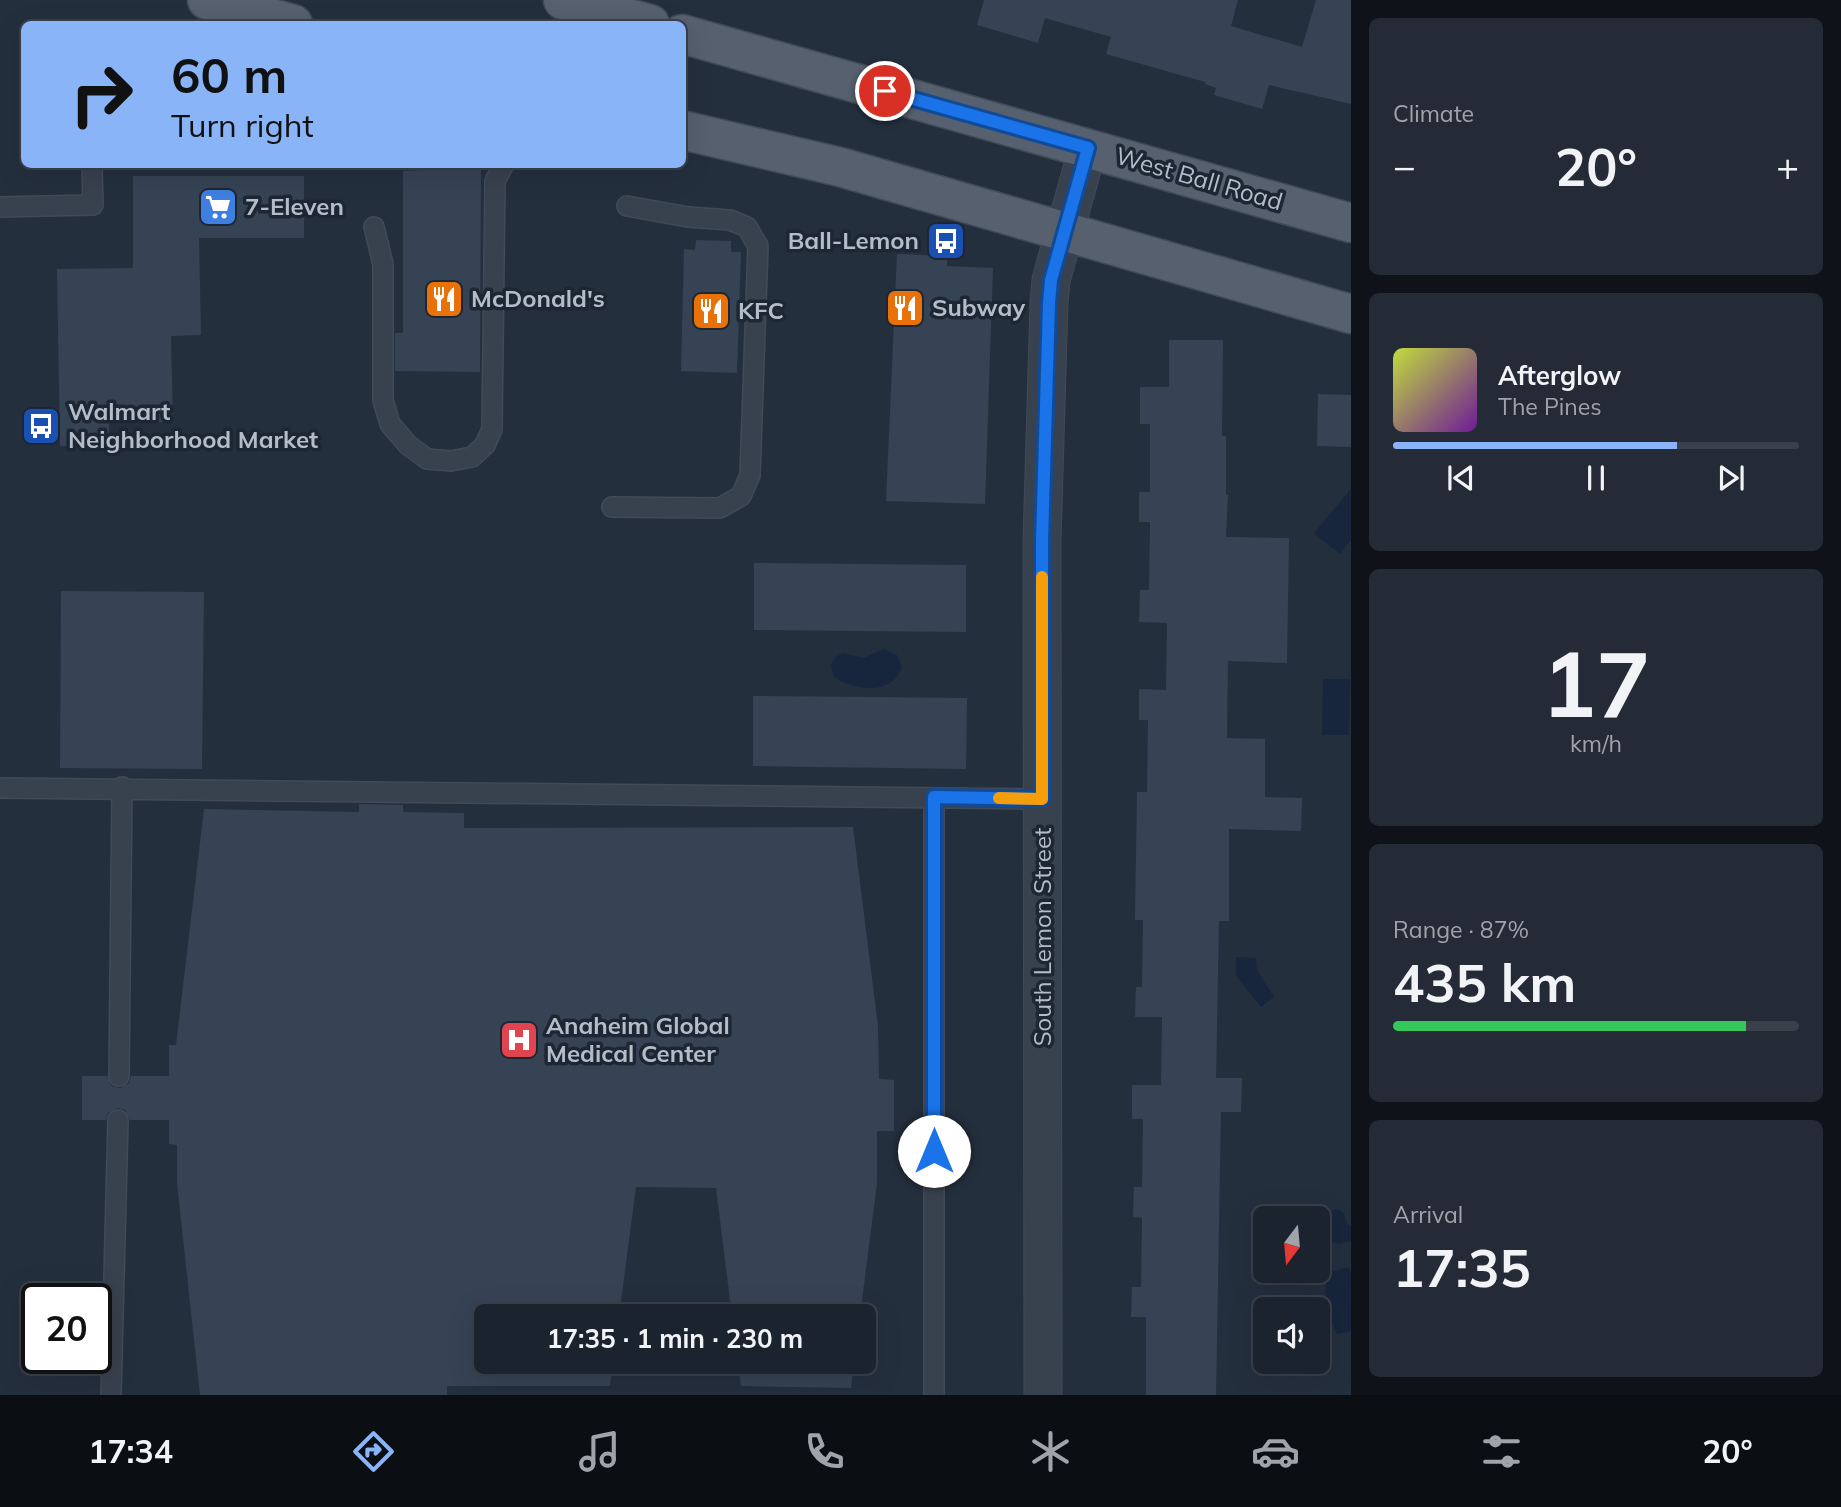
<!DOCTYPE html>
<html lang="en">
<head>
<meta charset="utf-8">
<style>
  :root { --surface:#1b232e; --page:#242b36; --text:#f1f3f6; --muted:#a0a4aa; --line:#39404a; --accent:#8ab4f8 }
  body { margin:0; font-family:Mulish,sans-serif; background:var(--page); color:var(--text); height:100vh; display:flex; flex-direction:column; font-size:26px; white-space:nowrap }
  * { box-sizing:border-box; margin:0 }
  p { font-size:23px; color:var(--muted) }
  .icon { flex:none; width:38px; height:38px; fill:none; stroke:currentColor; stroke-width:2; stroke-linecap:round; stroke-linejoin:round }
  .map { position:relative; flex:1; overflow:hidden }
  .side { display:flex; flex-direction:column; gap:18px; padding:18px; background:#0f1319; width:490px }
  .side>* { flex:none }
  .hud { position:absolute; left:21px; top:21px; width:665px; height:147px; border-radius:10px; box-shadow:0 7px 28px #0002,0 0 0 2px var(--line); background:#8ab4f8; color:#111; overflow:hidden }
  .needle { width:46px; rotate:196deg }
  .tools { position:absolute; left:1253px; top:1206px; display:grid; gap:14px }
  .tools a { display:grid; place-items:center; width:77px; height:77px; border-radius:10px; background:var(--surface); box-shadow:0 7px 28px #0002,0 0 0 2px var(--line); font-size:35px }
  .speed { position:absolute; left:21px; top:1283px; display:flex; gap:14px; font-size:35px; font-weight:700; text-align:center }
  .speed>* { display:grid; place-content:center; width:91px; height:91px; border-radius:50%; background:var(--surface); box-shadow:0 7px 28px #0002,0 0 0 2px var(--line); line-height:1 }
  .speed .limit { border:4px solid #111; border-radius:10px; background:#fff; color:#111 }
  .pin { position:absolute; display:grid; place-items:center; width:60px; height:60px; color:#fff; margin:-30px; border:4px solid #fff; border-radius:50%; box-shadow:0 2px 7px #0007 }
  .me { position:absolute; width:77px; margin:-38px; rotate:0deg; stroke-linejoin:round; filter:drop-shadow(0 0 5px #0008) }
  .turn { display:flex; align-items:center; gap:24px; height:147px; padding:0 35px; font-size:32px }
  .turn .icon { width:91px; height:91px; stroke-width:2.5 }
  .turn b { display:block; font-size:49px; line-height:60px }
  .big { font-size:52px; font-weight:700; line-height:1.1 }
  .side .widget { flex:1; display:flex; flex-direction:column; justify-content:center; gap:10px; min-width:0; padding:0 24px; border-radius:10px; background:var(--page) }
  .side .dial { align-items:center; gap:0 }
  .dial b { font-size:91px; line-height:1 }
  .song { display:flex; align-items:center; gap:21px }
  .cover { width:84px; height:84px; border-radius:10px; background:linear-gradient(135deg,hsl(70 70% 55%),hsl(280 70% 35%)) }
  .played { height:7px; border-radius:4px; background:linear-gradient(90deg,var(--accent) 70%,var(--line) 70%) }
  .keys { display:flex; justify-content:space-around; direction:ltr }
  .heat { display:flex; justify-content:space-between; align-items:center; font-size:38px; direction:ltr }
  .charge { height:10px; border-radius:5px; background:linear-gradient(90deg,#34c759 87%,var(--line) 0) }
  .trip { position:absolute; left:474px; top:1304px; width:402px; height:70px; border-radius:10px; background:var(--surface); box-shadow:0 7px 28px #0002,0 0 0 2px var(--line); font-weight:700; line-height:70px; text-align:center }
  .tabs { display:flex; height:112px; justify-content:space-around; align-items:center; background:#0b0e12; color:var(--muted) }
  .tabs .icon { width:49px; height:49px }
  .tabs .selected { color:var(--accent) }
  .tabs b { font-size:32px; color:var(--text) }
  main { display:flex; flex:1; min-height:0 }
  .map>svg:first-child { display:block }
</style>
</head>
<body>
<main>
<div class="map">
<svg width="1351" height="1395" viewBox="0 0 1351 1395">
  <rect width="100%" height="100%" fill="#242f3e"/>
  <g fill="#17263c">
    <path d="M1351,489V540L1340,554L1314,533Z"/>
    <path d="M884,649L897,655L902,667C893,696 853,691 833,676L831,665L835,657L844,653L863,658Z"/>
    <path d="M1323,679H1350L1349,735H1322Z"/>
    <path d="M1236,957L1256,958L1257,970L1274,997L1261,1007L1236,976Z"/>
    <path d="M1335,1209C1345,1210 1345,1216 1347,1224L1351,1226V1241L1339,1244L1318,1240V1227L1326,1225L1330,1213Z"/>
    <path d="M1348,1267L1351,1273V1331L1337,1334C1326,1314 1323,1292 1328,1270L1336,1271Z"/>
  </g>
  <g fill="#364354">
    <path d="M984,0H1238L1231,26L1302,47L1316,0H1351V104L1269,85L1262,109L1214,95L1216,88L1205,84V82L1106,54L1111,37L1045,18L1038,43L977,25Z"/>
    <path d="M422,164H461V169H481L480,372L395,371V333H403V171L422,170Z"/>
    <path d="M133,176H304V238H199L201,335L171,336L173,422H109V445L60,446L57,269L133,268Z"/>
    <path d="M696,240L731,241V252H741L737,373L681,371L684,249L695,250Z"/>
    <path d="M897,254L947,256V266L993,268L985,504L886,501Z"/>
    <path d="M1169,340H1223L1222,436H1226V495H1228L1226,537L1289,538L1287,663L1228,661L1227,738L1265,739V797L1302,798L1301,831L1229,829V921H1219L1216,1078H1242L1241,1112H1221L1216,1395H1146V1317H1131L1132,1287H1141L1142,1218L1133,1217L1134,1187H1142L1143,1119H1132V1085H1161L1162,1017H1135L1136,987H1142L1143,920H1135L1137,792H1147L1148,720H1139V689L1166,690L1167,623L1139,622L1140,590H1149L1150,522H1139V492H1150V424H1140V387H1169Z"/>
    <path d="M1318,394L1351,395V447L1317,446Z"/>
    <path d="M754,563L966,565V632L754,630Z"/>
    <path d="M61,591L204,592L202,769L60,768Z"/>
    <path d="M753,696L967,698L966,769L753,766Z"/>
    <path d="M359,804L403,805V812L464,813V828L853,827L878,1026L879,1079L894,1080V1131H877V1183L860,1316H732L716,1188L636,1187L619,1316H486V1362H613L610,1386H447V1395H200L177,1183V1145L169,1144V1120H130L125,1110L118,1108L108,1113L106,1120H82V1076H107L112,1086L120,1088L129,1083L131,1076H169V1045H176L204,809L359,812Z"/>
    <path d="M738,1362H854L851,1388L741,1386Z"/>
  </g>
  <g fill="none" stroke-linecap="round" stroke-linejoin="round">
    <defs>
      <g id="lane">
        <path d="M0,207L93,205L92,164"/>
        <path d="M374,227L383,264V400L390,424L408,445L427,459L451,461L472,457L485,445L492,429L495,181L504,164"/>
        <path d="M612,507L720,508L741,496L750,475L758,246L747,227L730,220L688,217L627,206"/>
        <path d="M0,788L1042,799"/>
        <path d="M119,1076L122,787"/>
        <path d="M111,1395L118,1120"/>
        <path d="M934,1395V798"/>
      </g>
      <path id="street" d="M1043,1395L1042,541L1049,303L1051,280L1088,148"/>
      <g id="primary">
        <path d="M207,0L293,24"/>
        <path d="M563,0L650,24"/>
        <path d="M682,34L1351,223"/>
        <path d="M682,130L840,167L1351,314"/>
      </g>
    </defs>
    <use href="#lane" stroke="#414a57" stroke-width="22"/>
    <use href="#street" stroke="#414a57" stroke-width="39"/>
    <use href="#primary" stroke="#414a57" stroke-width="41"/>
    <use href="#lane" stroke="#38414e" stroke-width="19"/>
    <use href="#street" stroke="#38414e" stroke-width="37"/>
    <use href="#primary" stroke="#56606e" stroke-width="38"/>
  </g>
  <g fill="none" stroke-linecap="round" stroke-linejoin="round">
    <defs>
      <path id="route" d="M885,91L1088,148L1051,280L1049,303L1042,541V799L934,797V1151"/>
    </defs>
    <use href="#route" stroke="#114b97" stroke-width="18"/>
    <use href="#route" stroke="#1a73e8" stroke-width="12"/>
    <path stroke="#f59e0b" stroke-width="12" d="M999,798L1042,799V577"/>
  </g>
  <defs>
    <symbol id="supermarket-square" viewBox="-11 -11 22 22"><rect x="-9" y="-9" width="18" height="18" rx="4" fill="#3f7fe0" stroke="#1d2633"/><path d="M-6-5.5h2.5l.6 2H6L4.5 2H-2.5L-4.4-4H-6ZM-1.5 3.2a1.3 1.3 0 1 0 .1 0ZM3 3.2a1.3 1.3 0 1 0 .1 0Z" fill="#fff"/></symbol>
    <symbol id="bus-square" viewBox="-11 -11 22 22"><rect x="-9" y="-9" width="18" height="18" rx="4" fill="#1a4fb4" stroke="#1d2633"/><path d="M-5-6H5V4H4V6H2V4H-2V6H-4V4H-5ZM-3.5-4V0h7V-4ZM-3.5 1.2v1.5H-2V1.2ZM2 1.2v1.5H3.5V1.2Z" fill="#fff"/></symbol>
    <symbol id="restaurant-square" viewBox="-11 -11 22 22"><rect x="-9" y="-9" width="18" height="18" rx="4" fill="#e8710a" stroke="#1d2633"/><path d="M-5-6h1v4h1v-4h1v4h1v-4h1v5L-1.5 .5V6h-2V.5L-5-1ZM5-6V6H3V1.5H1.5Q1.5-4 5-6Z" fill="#fff"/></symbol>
    <symbol id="hospital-square" viewBox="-11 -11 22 22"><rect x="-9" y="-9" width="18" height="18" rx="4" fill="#e0444e" stroke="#1d2633"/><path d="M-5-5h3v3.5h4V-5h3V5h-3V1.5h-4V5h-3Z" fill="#fff"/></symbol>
  </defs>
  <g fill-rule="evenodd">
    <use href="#supermarket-square" x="196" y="185" width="44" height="44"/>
    <use href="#bus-square" x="924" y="219" width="44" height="44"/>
    <use href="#restaurant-square" x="422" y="277" width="44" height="44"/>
    <use href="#restaurant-square" x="883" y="286" width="44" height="44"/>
    <use href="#restaurant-square" x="689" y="289" width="44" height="44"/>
    <use href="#bus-square" x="19" y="404" width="44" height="44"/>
    <use href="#hospital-square" x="497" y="1018" width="44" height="44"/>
  </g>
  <g text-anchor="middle" stroke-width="7" stroke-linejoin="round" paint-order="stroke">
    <g font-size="24" fill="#b4bcc9" stroke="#1d2633">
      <text transform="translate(1199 179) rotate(16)" y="8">West Ball Road</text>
      <text transform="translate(1043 937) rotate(-90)" y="8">South Lemon Street</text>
    </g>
    <g font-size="24" font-weight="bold" fill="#b4bcc9" stroke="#1d2633" text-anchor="start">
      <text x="245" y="215">7-Eleven</text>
      <text x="919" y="249" text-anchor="end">Ball-Lemon</text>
      <text x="471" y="307">McDonald's</text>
      <text x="932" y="316">Subway</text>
      <text x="738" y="319">KFC</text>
      <text x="68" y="420">Walmart<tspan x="68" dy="28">Neighborhood Market</tspan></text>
      <text x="546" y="1034">Anaheim Global<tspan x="546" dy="28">Medical Center</tspan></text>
    </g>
  </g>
</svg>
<div class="tools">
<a><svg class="needle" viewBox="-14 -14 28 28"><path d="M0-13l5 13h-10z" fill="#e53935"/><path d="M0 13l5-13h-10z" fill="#a0a4aa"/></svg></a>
<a><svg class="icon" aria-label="sound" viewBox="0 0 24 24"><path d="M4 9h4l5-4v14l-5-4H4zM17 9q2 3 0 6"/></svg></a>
</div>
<div class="speed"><div class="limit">20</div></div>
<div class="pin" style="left:885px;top:91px;background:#d93025"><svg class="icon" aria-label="arrive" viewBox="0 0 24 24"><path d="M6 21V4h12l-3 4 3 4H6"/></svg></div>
<svg class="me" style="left:934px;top:1151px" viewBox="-20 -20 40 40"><circle r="19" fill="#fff"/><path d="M0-13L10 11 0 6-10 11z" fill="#1a73e8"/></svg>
<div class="trip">17:35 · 1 min · 230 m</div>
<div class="hud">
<div class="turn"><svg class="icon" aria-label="right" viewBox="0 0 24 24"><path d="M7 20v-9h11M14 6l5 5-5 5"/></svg><div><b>60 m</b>Turn right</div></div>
</div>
</div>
<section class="side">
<div class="widget"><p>Climate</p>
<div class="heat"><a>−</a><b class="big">20°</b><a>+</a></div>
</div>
<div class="widget">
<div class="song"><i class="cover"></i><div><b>Afterglow</b><p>The Pines</p></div></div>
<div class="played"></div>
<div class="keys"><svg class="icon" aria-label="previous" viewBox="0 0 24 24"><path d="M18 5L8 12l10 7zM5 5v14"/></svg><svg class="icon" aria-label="pause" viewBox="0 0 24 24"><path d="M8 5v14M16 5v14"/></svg><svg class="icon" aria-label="next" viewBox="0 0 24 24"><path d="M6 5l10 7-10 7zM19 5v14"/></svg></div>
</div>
<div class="widget dial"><b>17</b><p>km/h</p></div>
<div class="widget"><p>Range · 87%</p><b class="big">435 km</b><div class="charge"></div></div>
<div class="widget"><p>Arrival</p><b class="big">17:35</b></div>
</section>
</main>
<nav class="tabs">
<b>17:34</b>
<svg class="icon selected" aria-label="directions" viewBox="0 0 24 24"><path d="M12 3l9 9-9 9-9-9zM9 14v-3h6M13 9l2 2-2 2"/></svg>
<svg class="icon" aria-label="music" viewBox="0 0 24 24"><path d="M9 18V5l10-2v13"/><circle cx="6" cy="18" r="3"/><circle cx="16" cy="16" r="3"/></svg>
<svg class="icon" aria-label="phone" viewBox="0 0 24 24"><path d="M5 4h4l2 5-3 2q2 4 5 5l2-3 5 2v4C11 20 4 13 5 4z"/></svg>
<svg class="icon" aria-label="climate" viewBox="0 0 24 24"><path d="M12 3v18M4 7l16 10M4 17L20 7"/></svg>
<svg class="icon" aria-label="car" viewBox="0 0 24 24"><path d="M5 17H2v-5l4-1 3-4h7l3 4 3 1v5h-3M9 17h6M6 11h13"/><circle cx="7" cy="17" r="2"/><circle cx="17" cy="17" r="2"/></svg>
<svg class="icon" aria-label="filters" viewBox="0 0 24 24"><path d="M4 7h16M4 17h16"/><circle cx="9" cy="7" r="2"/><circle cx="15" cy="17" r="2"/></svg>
<b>20°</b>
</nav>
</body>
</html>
